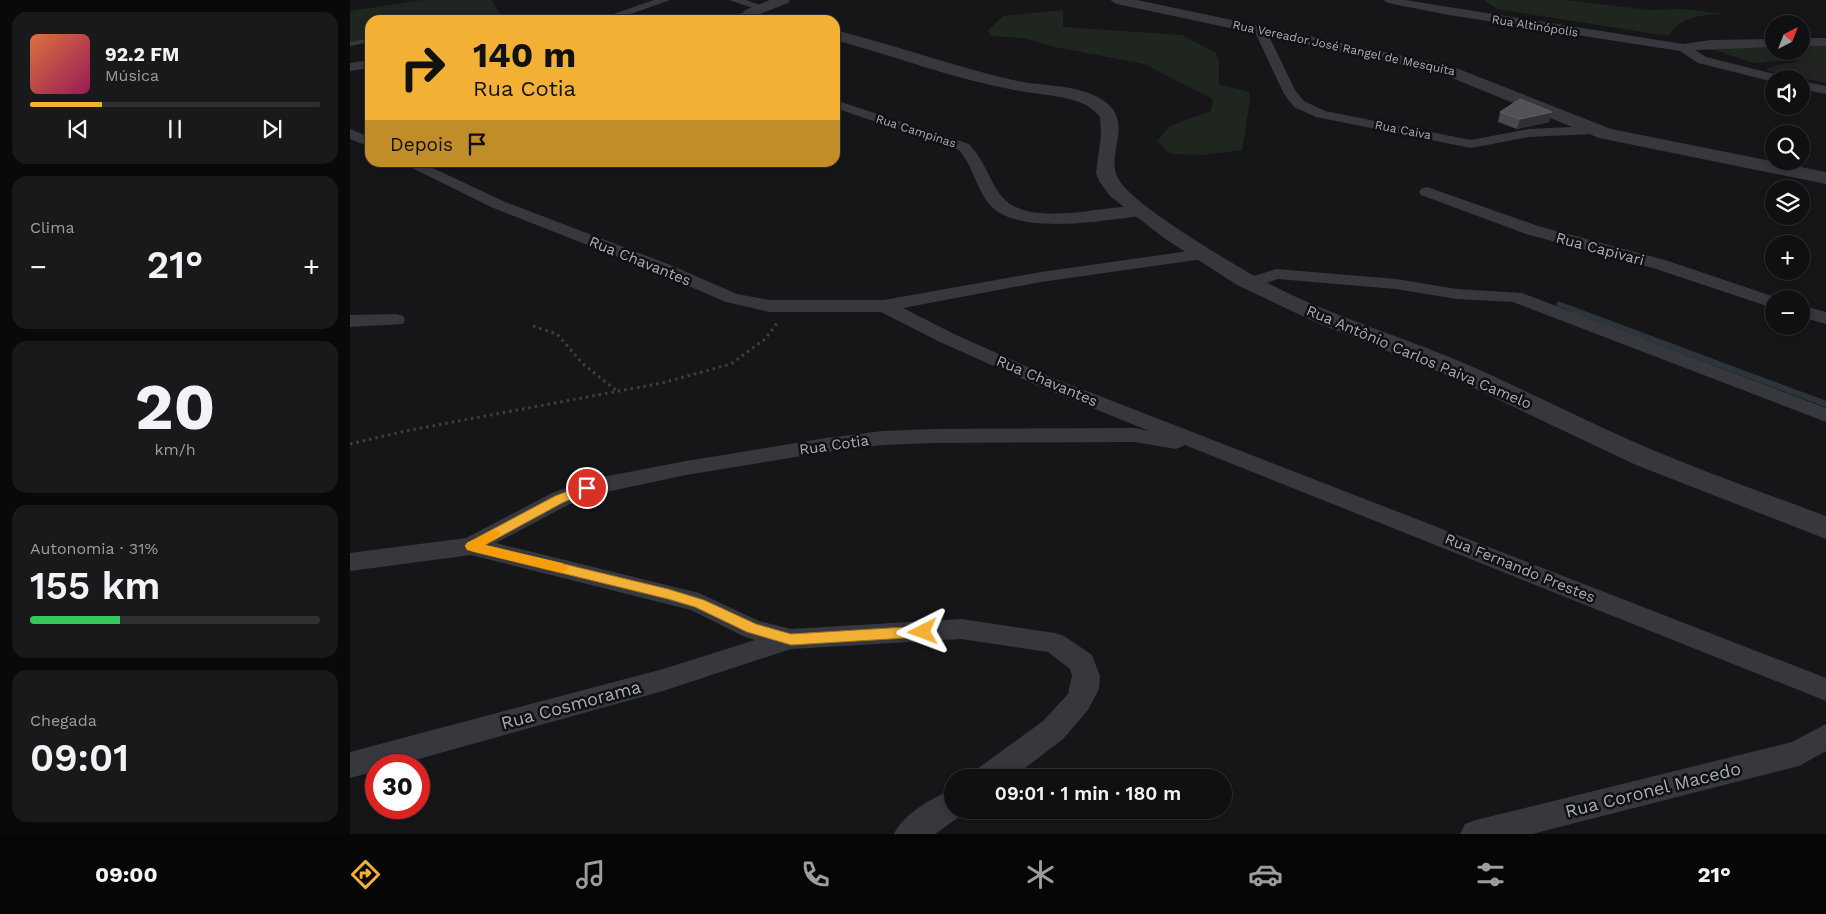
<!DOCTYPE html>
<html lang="pt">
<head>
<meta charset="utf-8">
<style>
  :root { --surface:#101012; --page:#19191b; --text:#f1f3f6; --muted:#9c9d9f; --line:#303032; --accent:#f2b134 }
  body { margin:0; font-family:"Work Sans",sans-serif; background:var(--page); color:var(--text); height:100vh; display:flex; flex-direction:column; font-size:19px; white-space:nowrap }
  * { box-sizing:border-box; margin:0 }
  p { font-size:16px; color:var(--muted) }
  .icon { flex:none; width:28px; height:28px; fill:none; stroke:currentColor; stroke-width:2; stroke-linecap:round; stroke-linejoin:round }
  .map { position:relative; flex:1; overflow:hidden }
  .panel { display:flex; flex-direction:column; gap:12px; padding:12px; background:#09090a; width:350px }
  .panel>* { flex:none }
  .guide { position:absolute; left:15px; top:15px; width:475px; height:152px; border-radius:15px; box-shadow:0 2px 8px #0003,0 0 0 1px var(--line); background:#f2b134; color:#111; overflow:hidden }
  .needle { width:32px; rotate:42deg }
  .controls { position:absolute; left:1415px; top:15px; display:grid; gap:10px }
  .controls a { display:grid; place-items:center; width:45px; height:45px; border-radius:50%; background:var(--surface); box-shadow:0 2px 8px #0003,0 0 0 1px var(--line); font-size:25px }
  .speed { position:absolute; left:15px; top:754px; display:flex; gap:10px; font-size:25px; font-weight:700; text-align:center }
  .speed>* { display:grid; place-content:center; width:65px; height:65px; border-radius:50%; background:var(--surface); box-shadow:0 2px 8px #0003,0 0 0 1px var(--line); line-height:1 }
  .speed .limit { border:8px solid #d22; background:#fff; color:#111 }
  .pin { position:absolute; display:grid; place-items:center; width:42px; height:42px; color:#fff; margin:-21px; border:2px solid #fff; border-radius:50%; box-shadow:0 1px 5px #0007 }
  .me { position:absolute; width:55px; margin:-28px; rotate:267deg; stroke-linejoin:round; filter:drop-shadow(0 0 4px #0008) }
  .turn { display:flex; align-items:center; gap:18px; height:105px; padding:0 25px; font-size:22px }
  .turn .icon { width:65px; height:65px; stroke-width:2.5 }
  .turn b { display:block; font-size:35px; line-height:42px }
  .then { display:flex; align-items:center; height:48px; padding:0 25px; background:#0003; gap:10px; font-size:19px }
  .big { font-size:38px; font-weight:600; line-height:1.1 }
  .panel .card { flex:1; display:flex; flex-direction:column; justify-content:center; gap:8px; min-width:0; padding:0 18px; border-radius:15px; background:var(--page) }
  .panel .dial { align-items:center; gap:0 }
  .dial b { font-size:65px; line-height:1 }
  .song { display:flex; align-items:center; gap:15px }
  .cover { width:60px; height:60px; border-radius:8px; background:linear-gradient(135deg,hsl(20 70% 55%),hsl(330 70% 35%)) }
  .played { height:5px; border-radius:2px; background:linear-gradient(90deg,var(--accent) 25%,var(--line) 25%) }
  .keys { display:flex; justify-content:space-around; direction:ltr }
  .heat { display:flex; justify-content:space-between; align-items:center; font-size:28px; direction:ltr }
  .charge { height:8px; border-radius:4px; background:linear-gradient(90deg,#34c759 31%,var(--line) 0) }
  .trip { position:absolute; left:594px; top:769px; width:288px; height:50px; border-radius:25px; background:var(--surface); box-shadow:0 2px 8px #0003,0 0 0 1px var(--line); font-weight:600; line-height:50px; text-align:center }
  .dock { display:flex; height:80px; justify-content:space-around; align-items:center; background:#060607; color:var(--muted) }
  .dock .icon { width:35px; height:35px }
  .dock .on { color:var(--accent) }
  .dock b { font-size:22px; color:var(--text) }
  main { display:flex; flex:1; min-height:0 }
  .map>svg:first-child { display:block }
</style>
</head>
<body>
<main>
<section class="panel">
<div class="card">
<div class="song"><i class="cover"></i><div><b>92.2 FM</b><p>Música</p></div></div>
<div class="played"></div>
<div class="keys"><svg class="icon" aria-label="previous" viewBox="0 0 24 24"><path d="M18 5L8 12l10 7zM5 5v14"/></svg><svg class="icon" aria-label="pause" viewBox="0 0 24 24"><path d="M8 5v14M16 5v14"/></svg><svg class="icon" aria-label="next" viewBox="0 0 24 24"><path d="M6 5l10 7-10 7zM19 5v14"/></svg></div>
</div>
<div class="card"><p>Clima</p>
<div class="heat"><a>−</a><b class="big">21°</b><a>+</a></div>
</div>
<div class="card dial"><b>20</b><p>km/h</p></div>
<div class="card"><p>Autonomia · 31%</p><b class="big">155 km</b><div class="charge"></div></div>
<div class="card"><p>Chegada</p><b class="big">09:01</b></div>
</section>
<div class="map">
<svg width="1476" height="834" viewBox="0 0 1476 834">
  <rect width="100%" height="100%" fill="#161618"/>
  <path fill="#222225" d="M1476,57V83L1415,70L1426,65Z"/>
  <g fill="#1e261f">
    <path d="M72,0H142L152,18L20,20V39L0,42V11Z"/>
    <path d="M1134,0H1216L1299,10L1335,9L1377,14C1356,14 1330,16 1318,36L1147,9Z"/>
    <path d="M713,10V27L832,35L866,53L869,62V84L899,92L900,101L892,150L853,155L820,154L807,141L820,126L861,111L863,99L794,64L705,47L674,38L641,36L637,31L653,16Z"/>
    <path d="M1476,44V61L1463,63L1442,60L1404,63L1358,48L1424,45V51H1451V45Z"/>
  </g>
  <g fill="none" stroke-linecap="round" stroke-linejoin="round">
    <path stroke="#2c353c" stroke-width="5" d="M1209,304L1225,310"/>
    <path stroke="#2c353c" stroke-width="6" d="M1221,309L1476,404"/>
    <g stroke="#3d3f44" stroke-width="3" stroke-dasharray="2.5 4" stroke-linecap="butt">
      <path d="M183,326L207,334L233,364L267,391"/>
      <path d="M0,444L55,431L312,383L381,364L415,339L428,322"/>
    </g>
    <g fill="#37383d" fill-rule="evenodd">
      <path d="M153,17L155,20H143L144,19Z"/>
      <path d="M20,38V42L0,46V42Z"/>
    </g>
    <g fill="#37383d" fill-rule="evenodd">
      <path d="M304,0H320L264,20H246Z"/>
      <path d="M379,0H396L418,8L412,11Z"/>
      <path d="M1033,0H1055L1333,44L1361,40L1424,39V47L1345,50L1356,57L1432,76L1433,79H1424V82L1348,63L1330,51L1099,15L1038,3Z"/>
      <path d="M400,10L404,11V15L391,20H374Z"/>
      <path d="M910,26L916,30L945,90L954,101L975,111L1121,140L1179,129L1242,126L1249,130L1242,134L1179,137L1121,148L966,117L944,107L934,94L904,30Z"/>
      <rect x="1451" y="38" width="25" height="8"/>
      <path d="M20,60V68L0,71V63Z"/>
      <path d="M1451,81L1476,86V94L1451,89Z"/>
      <path d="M485,100L619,144C648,176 639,209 691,213C725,216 757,206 791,206C795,206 797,207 800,211L792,216C753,220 667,237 639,204C626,188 623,166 609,150L485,108Z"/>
      <path d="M0,129L20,137V147L0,139Z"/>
      <path d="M50,162H70L153,201L318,264L387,294L419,300H534L691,272L853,249L859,250L862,254L859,258L853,259L691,282L553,308L604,334L698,376L1476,678V701L835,445L826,449L785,442L582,443L533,445L476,452L336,475L242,495L218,505L146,543L349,593L409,621L441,629L611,619L705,633L714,636L742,655L750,676L749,689L738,710L713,739L662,778H623L627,769L693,721L718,694L722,676L720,669L698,652L611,639L441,649L313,691L47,765H26V771L0,778V752L313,669L405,640L393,636L341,610L121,555L0,571V553L116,538L202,493L237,480L336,461L476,438L533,431L582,429L785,428L799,431L684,384L590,342L531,312H419L376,302L306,272L141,207Z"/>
      <path d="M1077,187L1188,226L1315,260L1431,299H1424V307L1417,306L1303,268L1176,234L1071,195L1069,192L1071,189Z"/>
      <path d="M926,269L1046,279L1107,289L1172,293L1476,408V422L1163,302L1107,299L1046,289L928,279L901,288L895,287L892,283L895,279Z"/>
      <path d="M1451,305L1476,312V324L1451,317Z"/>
      <path d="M46,314L53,316L55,320L53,324L0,327V315Z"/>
      <path d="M1476,724V751L1449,766L1182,834H1110L1115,824L1126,820L1442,742Z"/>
      <path d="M602,790V810H615L613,814L585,834H544C553,815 582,797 602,790Z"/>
    </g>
    <g fill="#37383d" fill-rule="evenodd">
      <path d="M420,0H440L438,3L405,16H395L393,13L395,10Z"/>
      <path d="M760,0H787L1101,66L1261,129L1476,172V184L1249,138L1090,73L767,4Z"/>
      <path d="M485,30C545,45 603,66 663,80C692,87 734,83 758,104C783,127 754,156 769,180C785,206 872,257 901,274C968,312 1043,333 1114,363C1171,388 1225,416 1282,441C1346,469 1411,492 1476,516V539L1286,465L1094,374L963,321L887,285L814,238L760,196L749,181L746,173L751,135L750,117C735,96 699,96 676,92C611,82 548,57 485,40Z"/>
    </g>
  </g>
  <path fill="#47494d" d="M1150,112H1202L1199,122L1167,129L1148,122Z"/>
  <path fill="#2f3033" d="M1202,112L1199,122L1167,129L1170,119Z"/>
  <path fill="#525359" stroke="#5f6168" d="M1170,99L1202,112L1170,119L1150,112Z"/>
  <path fill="#f2b134" stroke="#9d7322" d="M237,484L243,488L241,491L214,502L135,545L318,589L354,600L406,624L441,634L573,626L578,628L580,632L578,635L573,637L441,645L397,632L345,607L318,599L121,551L115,546L117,543L205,496Z"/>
  <path fill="#f59e0b" d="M144,530L149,531L151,534L135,545L212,563L219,568L212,573L117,550L115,546L117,543Z"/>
  <g text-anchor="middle" stroke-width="5" stroke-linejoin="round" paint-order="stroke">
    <g font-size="12" fill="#a8adb8" stroke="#111113">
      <text transform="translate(1185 26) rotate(9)" y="4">Rua Altinópolis</text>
      <text transform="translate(994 48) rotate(12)" y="4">Rua Vereador José Rangel de Mesquita</text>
      <text transform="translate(1053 130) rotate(11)" y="4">Rua Caiva</text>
      <text transform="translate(566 131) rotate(18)" y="4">Rua Campinas</text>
    </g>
    <g font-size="15" fill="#a8adb8" stroke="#111113">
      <text transform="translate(1250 249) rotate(15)" y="5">Rua Capivari</text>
      <text transform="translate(290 261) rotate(22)" y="5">Rua Chavantes</text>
      <text transform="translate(1069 357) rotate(23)" y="5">Rua Antônio Carlos Paiva Camelo</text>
      <text transform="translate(697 381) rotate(23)" y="5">Rua Chavantes</text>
      <text transform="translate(484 445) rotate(-8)" y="5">Rua Cotia</text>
      <text transform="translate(1170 568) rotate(22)" y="5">Rua Fernando Prestes</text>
    </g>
    <g font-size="18" fill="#a8adb8" stroke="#111113">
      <text transform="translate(221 705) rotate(-15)" y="6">Rua Cosmorama</text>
      <text transform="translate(1303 790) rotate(-14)" y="6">Rua Coronel Macedo</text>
    </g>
  </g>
</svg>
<div class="controls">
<a><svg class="needle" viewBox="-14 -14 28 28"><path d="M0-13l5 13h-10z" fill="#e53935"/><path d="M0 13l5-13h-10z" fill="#9c9d9f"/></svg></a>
<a><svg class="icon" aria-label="sound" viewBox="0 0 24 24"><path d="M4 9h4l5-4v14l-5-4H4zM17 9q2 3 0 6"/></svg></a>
<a><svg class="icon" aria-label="search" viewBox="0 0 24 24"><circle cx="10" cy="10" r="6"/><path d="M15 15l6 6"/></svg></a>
<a><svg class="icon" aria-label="layers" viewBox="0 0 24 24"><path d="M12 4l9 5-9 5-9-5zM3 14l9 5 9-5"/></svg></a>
<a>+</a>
<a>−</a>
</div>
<div class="speed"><div class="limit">30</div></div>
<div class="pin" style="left:237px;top:488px;background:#d93025"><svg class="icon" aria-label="arrive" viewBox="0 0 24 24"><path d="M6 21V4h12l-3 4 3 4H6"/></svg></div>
<svg class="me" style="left:573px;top:632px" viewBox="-20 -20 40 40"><path d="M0-17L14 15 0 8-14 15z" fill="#f2b134" stroke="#fff" stroke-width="4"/></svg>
<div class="trip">09:01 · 1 min · 180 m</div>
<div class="guide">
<div class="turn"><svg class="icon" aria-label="right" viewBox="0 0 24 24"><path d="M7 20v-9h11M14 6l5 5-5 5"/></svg><div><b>140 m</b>Rua Cotia</div></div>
<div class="then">Depois<svg class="icon" aria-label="arrive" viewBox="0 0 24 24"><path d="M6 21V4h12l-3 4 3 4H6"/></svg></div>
</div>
</div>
</main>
<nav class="dock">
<b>09:00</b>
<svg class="icon on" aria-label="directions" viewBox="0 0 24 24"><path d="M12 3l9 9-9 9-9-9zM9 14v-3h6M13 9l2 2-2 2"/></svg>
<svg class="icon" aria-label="music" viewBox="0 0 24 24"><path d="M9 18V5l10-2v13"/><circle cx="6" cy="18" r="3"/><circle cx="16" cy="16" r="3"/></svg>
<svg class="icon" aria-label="phone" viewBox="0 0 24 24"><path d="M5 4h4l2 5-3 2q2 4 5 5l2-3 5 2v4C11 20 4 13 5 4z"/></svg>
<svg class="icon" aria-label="climate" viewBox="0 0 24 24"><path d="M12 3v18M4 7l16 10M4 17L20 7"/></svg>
<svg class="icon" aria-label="car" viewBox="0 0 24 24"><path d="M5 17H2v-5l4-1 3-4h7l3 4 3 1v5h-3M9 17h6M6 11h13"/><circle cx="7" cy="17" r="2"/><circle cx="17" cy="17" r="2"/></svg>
<svg class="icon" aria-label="filters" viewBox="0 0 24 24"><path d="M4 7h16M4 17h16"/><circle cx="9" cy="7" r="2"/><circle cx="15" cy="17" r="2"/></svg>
<b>21°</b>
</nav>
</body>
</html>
